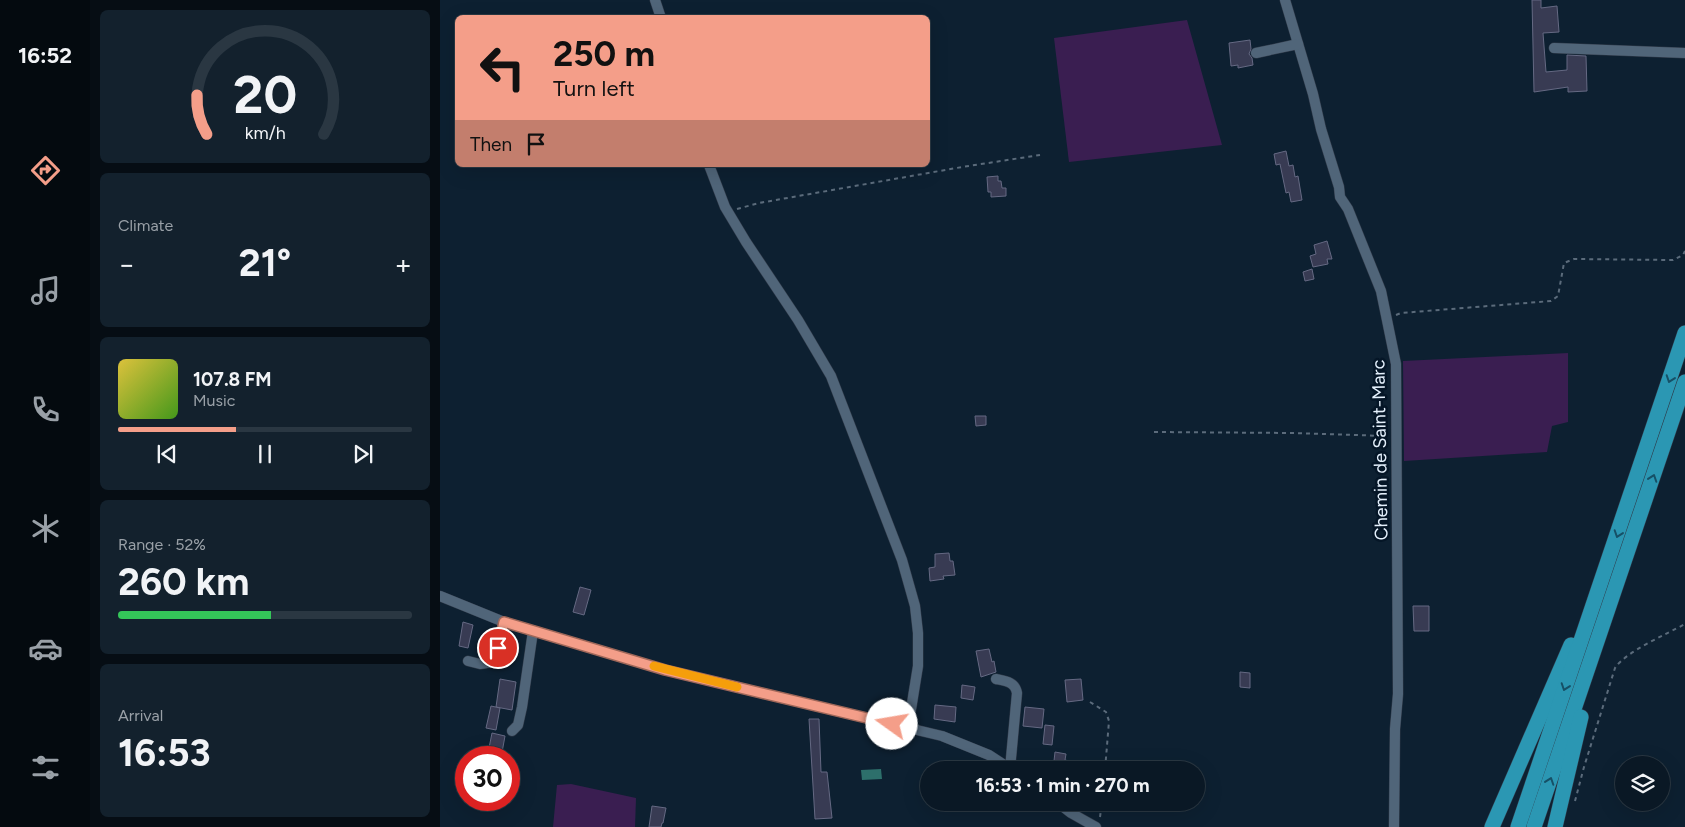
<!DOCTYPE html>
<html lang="en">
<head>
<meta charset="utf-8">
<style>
  :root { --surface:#0a1825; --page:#13212d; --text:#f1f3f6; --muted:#99a0a7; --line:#2a3742; --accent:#f49e89 }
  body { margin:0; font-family:Figtree,sans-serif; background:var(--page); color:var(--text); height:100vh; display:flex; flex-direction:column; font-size:19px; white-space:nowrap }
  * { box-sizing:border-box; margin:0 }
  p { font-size:16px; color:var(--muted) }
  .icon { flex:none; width:28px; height:28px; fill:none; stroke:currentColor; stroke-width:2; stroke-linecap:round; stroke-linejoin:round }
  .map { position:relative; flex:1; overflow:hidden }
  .details { display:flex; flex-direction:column; gap:10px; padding:10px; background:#060d14; width:350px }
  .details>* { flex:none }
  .guide { position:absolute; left:15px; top:15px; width:475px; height:152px; border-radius:8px; box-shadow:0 5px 20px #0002,0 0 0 1px var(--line); background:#f49e89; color:#111; overflow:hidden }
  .tools { position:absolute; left:1175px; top:756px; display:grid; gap:10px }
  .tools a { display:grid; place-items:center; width:55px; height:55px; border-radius:50%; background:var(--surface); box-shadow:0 5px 20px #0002,0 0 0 1px var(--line); font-size:25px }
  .speed { position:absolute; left:15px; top:746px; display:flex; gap:10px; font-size:25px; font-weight:700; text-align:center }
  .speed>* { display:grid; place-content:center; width:65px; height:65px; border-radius:50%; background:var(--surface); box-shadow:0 5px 20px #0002,0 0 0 1px var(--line); line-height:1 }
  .speed .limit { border:8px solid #d22; background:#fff; color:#111 }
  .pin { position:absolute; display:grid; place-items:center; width:42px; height:42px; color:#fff; margin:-21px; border:2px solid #fff; border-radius:50%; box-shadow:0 1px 5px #0007 }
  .me { position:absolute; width:55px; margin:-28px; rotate:283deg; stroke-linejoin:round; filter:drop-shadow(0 0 4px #0008) }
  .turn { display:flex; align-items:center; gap:18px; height:105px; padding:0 15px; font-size:22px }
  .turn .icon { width:65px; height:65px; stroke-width:2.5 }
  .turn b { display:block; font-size:35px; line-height:42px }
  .then { display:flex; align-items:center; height:48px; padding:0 15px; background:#0003; gap:10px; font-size:19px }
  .big { font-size:38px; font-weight:700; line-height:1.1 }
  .details .tile { flex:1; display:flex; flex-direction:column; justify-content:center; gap:8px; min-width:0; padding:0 18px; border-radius:8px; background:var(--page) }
  .details .dial { align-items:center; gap:0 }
  .dial svg { height:130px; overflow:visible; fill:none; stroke:var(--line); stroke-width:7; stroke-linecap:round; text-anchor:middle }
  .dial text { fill:var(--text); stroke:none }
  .song { display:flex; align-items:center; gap:15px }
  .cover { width:60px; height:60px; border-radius:8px; background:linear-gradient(135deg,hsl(50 70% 55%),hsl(100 70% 35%)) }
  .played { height:5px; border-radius:2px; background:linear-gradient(90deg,var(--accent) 40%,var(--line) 40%) }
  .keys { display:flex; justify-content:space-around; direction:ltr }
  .heat { display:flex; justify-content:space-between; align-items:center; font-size:28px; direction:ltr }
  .charge { height:8px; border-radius:4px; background:linear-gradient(90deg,#34c759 52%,var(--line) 0) }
  .trip { position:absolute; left:480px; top:761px; width:285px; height:50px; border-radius:25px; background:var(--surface); box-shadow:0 5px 20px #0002,0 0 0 1px var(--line); font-weight:700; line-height:50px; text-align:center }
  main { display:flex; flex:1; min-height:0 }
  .menu { display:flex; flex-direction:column; width:90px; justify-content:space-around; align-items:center; background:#040a0f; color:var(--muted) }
  .menu .icon { width:35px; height:35px }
  .menu .selected { color:var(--accent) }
  .menu b { font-size:22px; color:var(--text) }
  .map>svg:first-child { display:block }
</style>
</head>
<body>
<main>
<nav class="menu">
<b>16:52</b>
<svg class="icon selected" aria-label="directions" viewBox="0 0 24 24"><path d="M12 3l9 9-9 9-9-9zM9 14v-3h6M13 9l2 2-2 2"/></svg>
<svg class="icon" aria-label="music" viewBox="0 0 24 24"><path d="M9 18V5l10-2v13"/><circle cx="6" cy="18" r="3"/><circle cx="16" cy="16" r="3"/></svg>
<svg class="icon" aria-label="phone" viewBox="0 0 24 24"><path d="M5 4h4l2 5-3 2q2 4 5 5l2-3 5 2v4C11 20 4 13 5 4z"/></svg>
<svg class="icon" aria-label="climate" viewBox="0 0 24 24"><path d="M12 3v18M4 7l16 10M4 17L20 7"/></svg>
<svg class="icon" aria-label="car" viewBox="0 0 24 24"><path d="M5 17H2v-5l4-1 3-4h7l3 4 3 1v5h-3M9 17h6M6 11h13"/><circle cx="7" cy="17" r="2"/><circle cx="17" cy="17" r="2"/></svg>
<svg class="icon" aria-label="filters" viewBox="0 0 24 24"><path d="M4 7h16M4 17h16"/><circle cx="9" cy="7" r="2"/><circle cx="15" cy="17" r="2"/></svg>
</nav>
<section class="details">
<div class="tile dial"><svg viewBox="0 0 100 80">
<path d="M14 69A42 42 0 1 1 86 69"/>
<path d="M14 69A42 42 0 0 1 8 45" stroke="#f49e89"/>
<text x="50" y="56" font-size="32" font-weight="700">20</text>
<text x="50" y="72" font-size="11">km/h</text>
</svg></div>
<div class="tile"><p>Climate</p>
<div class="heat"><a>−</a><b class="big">21°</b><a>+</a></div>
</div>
<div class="tile">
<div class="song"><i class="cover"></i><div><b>107.8 FM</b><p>Music</p></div></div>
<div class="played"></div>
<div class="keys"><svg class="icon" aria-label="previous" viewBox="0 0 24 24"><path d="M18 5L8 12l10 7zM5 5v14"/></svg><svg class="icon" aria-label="pause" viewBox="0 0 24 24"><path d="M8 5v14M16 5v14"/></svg><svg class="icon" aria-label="next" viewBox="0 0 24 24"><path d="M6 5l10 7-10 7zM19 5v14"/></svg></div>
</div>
<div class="tile"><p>Range · 52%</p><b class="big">260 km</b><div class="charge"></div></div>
<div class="tile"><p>Arrival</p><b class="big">16:53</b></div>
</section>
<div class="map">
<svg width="1245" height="827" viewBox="0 0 1245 827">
  <rect width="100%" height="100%" fill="#0d2031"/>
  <g fill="#3a1e51">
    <path d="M747,20L782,145L629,162L614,38Z"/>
    <path d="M1128,353V422L1112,426L1107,452L964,461L963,361Z"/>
    <path d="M131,784L196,798L195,827H113L117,785Z"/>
  </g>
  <path fill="#2d6f6b" d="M441,769L442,779L422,780L421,770Z"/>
  <g fill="#383b53" stroke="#656983">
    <path d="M1092,0H1101V8L1117,6L1119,32L1103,33L1106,72L1127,70V55L1146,56L1147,91L1128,92V87L1094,92Z"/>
    <path d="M810,40L811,49L809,54L812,58L813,65L798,68V65L791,66L789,43Z"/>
    <path d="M846,151L849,166L853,165L855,177L858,176L862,200L851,202L849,192L846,193L840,164L836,165L834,154Z"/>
    <path d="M558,176V181H561L562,188H566V196L551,197V192H548L547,177Z"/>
    <path d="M887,241L892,259H887L888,264L873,267L870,256L876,254L874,245Z"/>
    <path d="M872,269L874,279L865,281L863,272Z"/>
    <path d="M535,416H546V425L536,426Z"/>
    <path d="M509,553L510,561H513L515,575L503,576L504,579L490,581L489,568L495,567V554Z"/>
    <path d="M140,587L151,590L144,615L133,612Z"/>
    <path d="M973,606H989V631H974Z"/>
    <path d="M23,622L33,625L28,648L19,646Z"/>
    <path d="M549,649L552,662L554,661L556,672L541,677L536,651Z"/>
    <path d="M800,672L810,673V688L800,687Z"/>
    <path d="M60,679L76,682L72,710L56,707Z"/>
    <path d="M641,679L643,700L627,702L625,680Z"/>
    <path d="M522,685L535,687L533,700L521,698Z"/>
    <path d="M495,705L516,707L515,722L494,719Z"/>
    <path d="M51,706L60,708L56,730L46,728Z"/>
    <path d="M585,707L604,709L602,728L583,726Z"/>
    <path d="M369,719H379L381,772H387L392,818L375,819Z"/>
    <path d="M605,725L614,726L612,745L603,744Z"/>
    <path d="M52,733L65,736L61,758H47Z"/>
    <path d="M615,752L626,754L625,760L629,761L628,770H613Z"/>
    <path d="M212,806L226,808L223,823H222L221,827H209Z"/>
  </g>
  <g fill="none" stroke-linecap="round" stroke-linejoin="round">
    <defs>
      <g id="minor">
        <path d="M215,0L221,18"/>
        <path d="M845,0L873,94L881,129L899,187L900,197L908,209L941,291L956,364L958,694L955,729L954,827"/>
        <path d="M1114,48L1245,53"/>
        <path d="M816,53L858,44"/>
        <path d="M269,165L285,207L306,242L358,320L391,376L462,560L475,606L478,633V666L468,728"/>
        <path d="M0,596L64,622L225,670L502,736L549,755L572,770"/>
        <path d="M28,661L40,664L54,662L64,622"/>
        <path d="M556,679C566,681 575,682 577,693L570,769"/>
        <path d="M72,731L78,725L82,707L93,631"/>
        <path d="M617,802L631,813L656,827"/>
      </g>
      <g id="highway">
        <path d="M1052,827L1131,645"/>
        <path d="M1078,827L1245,333"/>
        <path d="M1094,827L1245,382"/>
        <path d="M1115,827L1141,717"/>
      </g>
    </defs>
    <use href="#minor" stroke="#323c4b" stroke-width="11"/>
    <use href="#highway" stroke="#323c4b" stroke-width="16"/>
    <g stroke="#5b6b7b" stroke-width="2" stroke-dasharray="4 4" stroke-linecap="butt">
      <path d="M297,209L319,203L522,167L600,155"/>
      <path d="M956,315L961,313L1111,301L1118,296L1124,263L1134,259L1233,260L1243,255L1245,251"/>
      <path d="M714,432L854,433L945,436"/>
      <path d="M650,702L666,712L669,721L665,770"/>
      <path d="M1135,801L1144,767L1175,668C1185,652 1227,634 1245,624"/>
      <path d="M660,817L662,802"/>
    </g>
    <use href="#minor" stroke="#506579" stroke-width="10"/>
    <use href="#highway" stroke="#2b97b3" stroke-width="15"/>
  </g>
  <defs><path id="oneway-chevron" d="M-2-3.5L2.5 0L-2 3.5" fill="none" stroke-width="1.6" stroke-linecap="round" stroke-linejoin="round" transform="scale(1.25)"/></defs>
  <g stroke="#165066">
    <use href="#oneway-chevron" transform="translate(1230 379) rotate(109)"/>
    <use href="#oneway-chevron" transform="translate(1213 478) rotate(-71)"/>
    <use href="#oneway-chevron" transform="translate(1178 534) rotate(109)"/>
    <use href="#oneway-chevron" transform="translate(1125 687) rotate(109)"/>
    <use href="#oneway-chevron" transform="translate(1110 781) rotate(-71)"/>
  </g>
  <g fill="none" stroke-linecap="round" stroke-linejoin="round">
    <defs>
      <path id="route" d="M58,648L64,622L225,670L452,724"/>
    </defs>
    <use href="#route" stroke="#9f6759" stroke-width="12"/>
    <use href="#route" stroke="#f49e89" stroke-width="9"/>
    <path stroke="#f59e0b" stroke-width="9" d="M214,666L297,687"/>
  </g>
  <g text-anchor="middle" stroke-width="5" stroke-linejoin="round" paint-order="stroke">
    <g font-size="18" fill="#e4f0fc" stroke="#051627">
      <text transform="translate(940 450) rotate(-91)" y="6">Chemin de Saint-Marc</text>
    </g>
  </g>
</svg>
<div class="tools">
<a><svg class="icon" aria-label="layers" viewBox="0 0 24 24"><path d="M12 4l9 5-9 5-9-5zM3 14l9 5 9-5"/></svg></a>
</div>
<div class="speed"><div class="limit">30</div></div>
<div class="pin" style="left:58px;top:648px;background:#d93025"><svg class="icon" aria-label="arrive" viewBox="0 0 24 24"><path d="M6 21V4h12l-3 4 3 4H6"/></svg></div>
<svg class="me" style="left:452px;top:724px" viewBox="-20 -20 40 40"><circle r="19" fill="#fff"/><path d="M0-13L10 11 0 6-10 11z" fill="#f49e89"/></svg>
<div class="trip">16:53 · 1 min · 270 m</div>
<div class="guide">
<div class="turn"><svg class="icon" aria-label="left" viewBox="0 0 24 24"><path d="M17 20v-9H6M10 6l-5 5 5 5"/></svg><div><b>250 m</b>Turn left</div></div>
<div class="then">Then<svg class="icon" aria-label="arrive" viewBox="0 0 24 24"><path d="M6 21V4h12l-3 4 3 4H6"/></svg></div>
</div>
</div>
</main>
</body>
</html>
